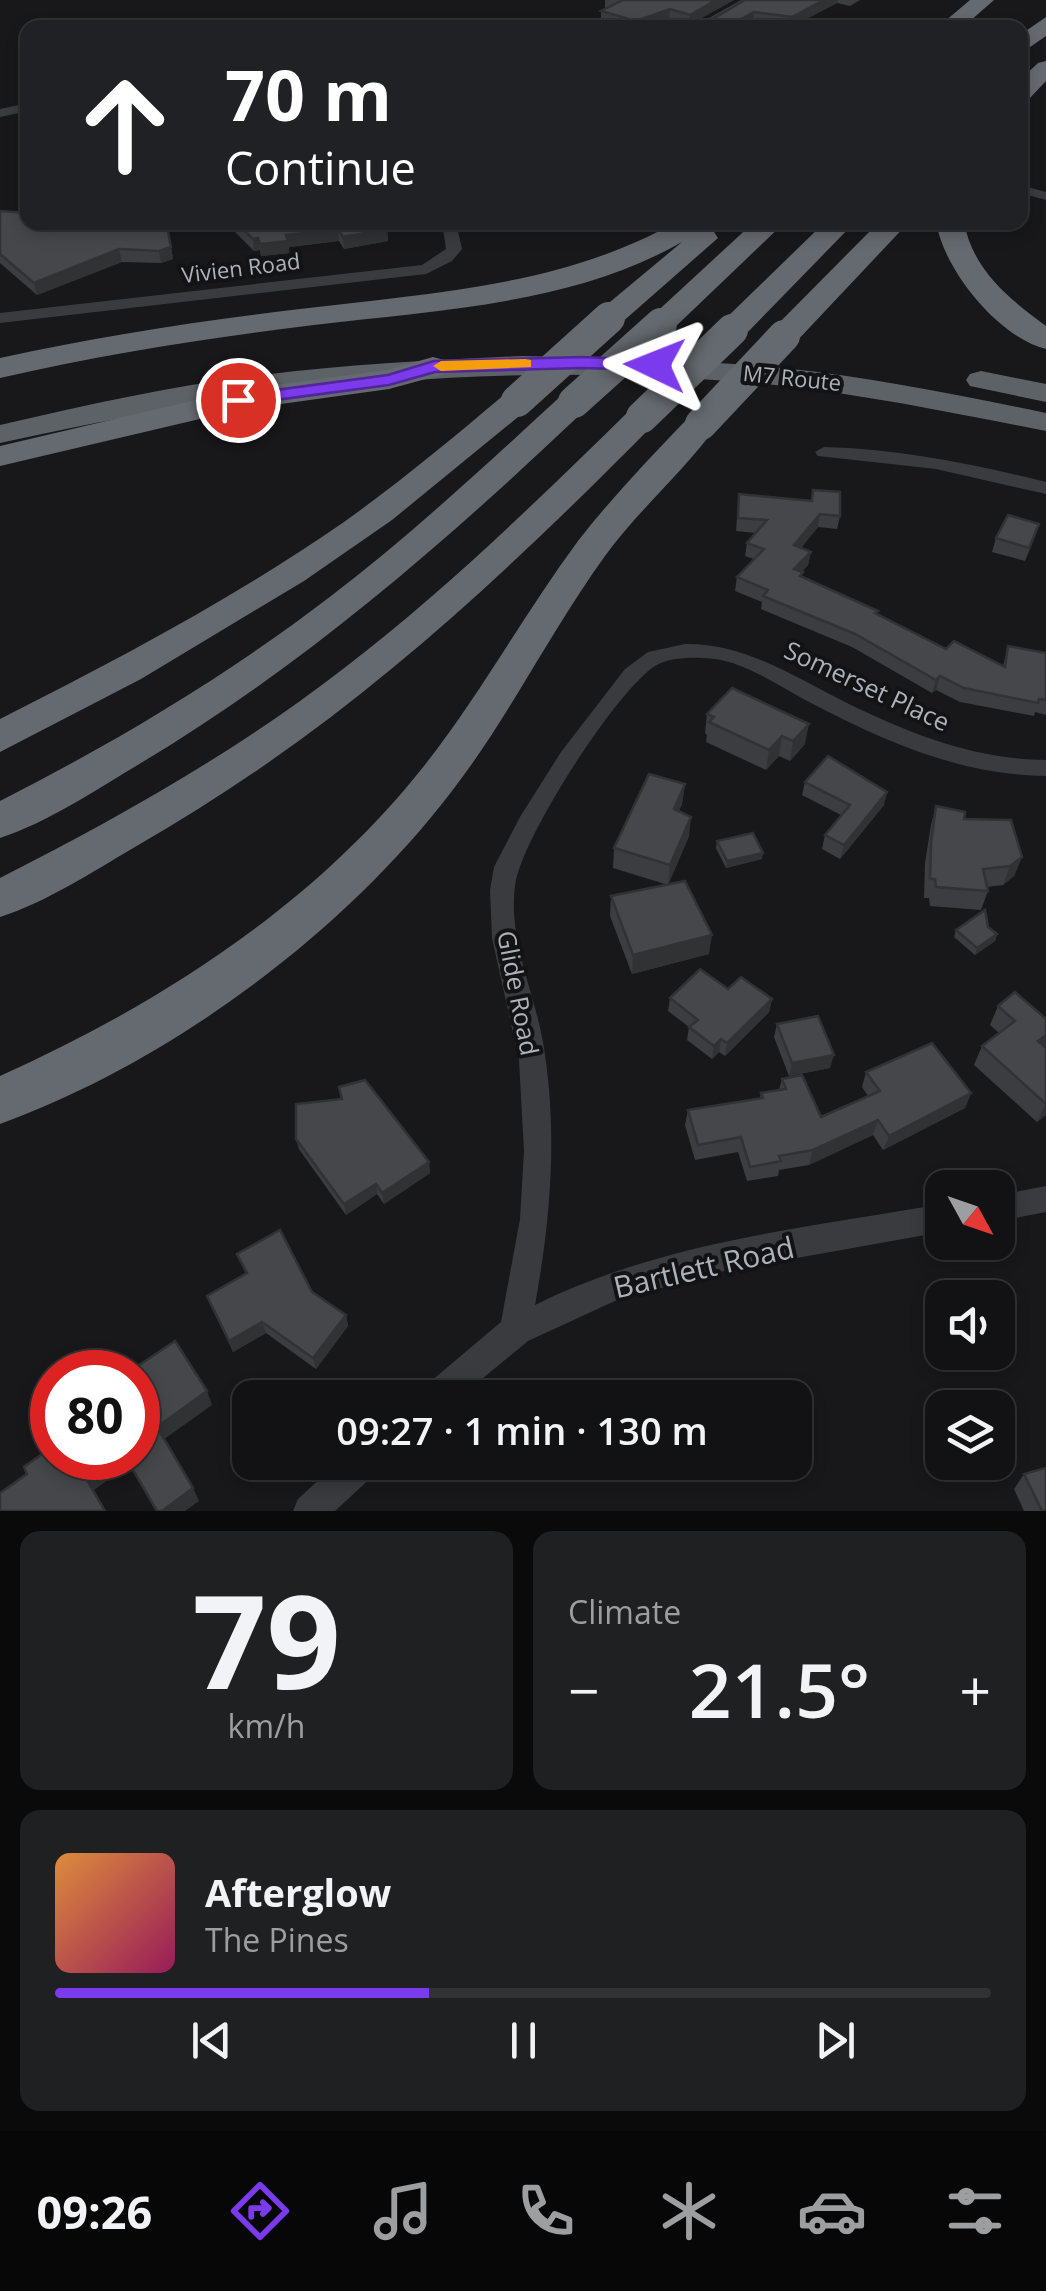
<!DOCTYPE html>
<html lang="en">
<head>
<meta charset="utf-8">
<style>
  :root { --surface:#121214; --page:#1f2022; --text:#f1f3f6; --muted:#9c9ea0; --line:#313234; --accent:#7c3aed }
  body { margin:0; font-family:"Open Sans",sans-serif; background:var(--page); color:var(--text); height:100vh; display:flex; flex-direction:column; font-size:38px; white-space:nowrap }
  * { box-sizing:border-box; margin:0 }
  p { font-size:32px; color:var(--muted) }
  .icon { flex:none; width:55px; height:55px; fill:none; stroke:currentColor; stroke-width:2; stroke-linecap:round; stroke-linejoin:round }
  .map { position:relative; height:1511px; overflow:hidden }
  .panel { display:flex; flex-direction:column; gap:20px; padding:20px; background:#0a0a0b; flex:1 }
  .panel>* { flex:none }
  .banner { position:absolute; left:20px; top:20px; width:1008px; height:210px; border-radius:20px; box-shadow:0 5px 15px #0003,0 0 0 2px var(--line); background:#202124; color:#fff; overflow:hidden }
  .needle { width:65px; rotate:130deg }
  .buttons { position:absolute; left:925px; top:1170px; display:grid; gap:20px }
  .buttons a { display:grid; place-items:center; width:90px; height:90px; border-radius:20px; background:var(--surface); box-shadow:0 5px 15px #0003,0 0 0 2px var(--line); font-size:50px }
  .speed { position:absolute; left:30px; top:1350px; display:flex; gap:20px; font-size:50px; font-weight:700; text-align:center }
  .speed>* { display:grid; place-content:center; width:130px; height:130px; border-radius:50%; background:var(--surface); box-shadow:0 5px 15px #0003,0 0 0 2px var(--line); line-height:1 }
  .speed .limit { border:15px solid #d22; background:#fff; color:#111 }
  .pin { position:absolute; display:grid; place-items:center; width:85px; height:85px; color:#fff; margin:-42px; border:5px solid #fff; border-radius:50%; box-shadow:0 2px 10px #0007 }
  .me { position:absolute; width:110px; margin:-55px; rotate:272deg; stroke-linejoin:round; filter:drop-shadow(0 0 8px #0008) }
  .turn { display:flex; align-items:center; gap:35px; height:210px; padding:0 40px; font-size:45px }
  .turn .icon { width:130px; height:130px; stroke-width:2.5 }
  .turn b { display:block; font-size:70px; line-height:85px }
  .big { font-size:75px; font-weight:600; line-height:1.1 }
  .panel .card { flex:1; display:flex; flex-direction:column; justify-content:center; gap:15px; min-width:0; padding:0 35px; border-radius:20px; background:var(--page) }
  .panel .dial { align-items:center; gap:0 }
  .dial b { font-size:130px; line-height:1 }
  .song { display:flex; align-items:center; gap:30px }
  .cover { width:120px; height:120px; border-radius:15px; background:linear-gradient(135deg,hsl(30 70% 55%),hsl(330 70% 35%)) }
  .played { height:10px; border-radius:5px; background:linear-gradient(90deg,var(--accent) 40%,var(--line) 40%) }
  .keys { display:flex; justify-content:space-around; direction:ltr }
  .heat { display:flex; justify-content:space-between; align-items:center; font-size:55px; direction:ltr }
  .panel .tiles { flex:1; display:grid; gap:20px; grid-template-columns:1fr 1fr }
  .card:last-child { grid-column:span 2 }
  .trip { position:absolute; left:232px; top:1380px; width:580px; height:100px; border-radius:20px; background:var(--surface); box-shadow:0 5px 15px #0003,0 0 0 2px var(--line); font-weight:600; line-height:100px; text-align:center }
  .tabs { display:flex; height:160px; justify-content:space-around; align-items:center; background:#070708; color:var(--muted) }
  .tabs .icon { width:70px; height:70px }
  .tabs .active { color:var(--accent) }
  .tabs b { font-size:45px; color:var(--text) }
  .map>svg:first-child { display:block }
</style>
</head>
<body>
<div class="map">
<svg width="1046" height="1511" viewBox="0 0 1046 1511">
  <rect width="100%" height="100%" fill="#18181a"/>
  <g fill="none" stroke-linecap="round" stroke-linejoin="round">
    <g fill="#393b3f" fill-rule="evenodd">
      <path d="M741,0H756L707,28H691Z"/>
      <path d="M28,103V111L0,117V109Z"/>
      <path d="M1020,185L1046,192V200L1020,193Z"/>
      <path d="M442,222H456L462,249L452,261L426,274L0,323V313L422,265L446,249Z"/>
      <path d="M824,447C900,449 973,464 1046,482V494L936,469L818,456L815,452Z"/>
      <path d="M685,644C745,643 797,678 849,704C913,735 974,759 1046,760V776C960,775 886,742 811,703C782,688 747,663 715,659C696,657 672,656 655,666C616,691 520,840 515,886C508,939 534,991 543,1042C558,1131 551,1217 535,1305C661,1242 805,1228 942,1204V1232L724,1271L617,1300L528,1341L459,1398H419L424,1387L501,1322L520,1219L524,1151L519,1060L492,938L490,890L494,867L520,817L561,752L625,669L648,652Z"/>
      <path d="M1046,1186V1212L998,1221V1195Z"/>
      <path d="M338,1462H379L375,1474L335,1511H293L298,1499Z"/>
    </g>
    <g fill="#5d6267" fill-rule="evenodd">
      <path d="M523,356C609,358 696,360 782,368C871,377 959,395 1046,413V431C959,414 872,396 784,386C512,358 266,384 0,443V425C87,405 174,385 263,375C349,364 436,360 523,356Z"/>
      <path d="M981,371L1046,384V402L970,386L966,380L970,374Z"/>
    </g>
    <g fill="#656a70" fill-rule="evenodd">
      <path d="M970,0H994L962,28H937Z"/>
      <path d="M1046,17V36L1020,54V35Z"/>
      <path d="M1046,61V81L1029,99L1020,101V80L1038,63Z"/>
      <path d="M676,222H711L704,230L714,232L718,238L620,324H598L594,318L598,312L682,242C572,305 437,310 314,325C209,338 104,354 0,378V358C99,336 199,321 300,309C429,293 561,287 676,222Z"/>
      <path d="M754,222H785L672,330H650L646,324L650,318Z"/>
      <path d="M825,222H855L743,337H721L717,330L721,323Z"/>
      <path d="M879,222H909L795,343H773L769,336L773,329Z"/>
      <path d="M936,222H964C973,270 1008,298 1046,326V349C998,337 944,270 936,222Z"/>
      <path d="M433,357L444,360L449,367L444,374L389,389L238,410L0,466V446L238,390L387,370Z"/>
      <path d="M517,391L529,394L533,401L529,408L392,520L304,581L141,679L0,752V719C117,660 236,597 344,522C400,482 453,438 505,394Z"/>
      <path d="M574,392L586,395L590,402L586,409C447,541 306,664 141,763C97,789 49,822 0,838V801C116,742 228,675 331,596C412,534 487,464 562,395Z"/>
      <path d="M642,407L654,410L659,417L654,424C491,589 338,731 135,847C92,872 47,902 0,917V878C120,817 237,751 343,669C446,590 538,500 630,410Z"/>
      <path d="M701,414L713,417L718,424C685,471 639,509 605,556C550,632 509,717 452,791C343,934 170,1062 0,1124V1076C160,1004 313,906 424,766C480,695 524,614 578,541C612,497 651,457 689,417Z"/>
    </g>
    <g stroke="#656a70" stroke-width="32">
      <path d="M517,401L609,318"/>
      <path d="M574,402L661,324"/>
      <path d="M642,417L732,330"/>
      <path d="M701,424L784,336"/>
    </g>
  </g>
  <g fill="#3b3d40">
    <path d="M605,0H734L689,25L669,20L646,28H622L601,22V11L608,8L605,7Z"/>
    <path d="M745,0H860L850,6L837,3L791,27L753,22L743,28H710L711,20Z"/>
    <path d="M0,211L167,222L173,259L161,263L122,262L37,295L0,263Z"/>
    <path d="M225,222H383L387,229L388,241L344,249L339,241L289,247V253L261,256L260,250L254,251Z"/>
    <path d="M813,490L840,516L837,529L818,527L801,548L811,552L808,565L802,572V577L946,649L1003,666L1008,646L1046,653V715L1035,712L1034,716L960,702L936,690L932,693L852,647L761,609L762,602L735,591L737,577L754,559L745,556L747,543L756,533L736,531L739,494L811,501Z"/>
    <path d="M1035,537L1025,561L992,552L996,538Z"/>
    <path d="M732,688L805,744L790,761L779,756L766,770L706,742L707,735L705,733L707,714Z"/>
    <path d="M805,782L884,805L840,859L822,849L825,835L841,815L802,795Z"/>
    <path d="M685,784L682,804L679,811L689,836L668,885L709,954L632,974L610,916L611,896L668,885L613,868L614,848Z"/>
    <path d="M936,806L964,819L1022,857L1014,876L1003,885L987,887L988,891L981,910L930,906L929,898H924L925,863L931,825Z"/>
    <path d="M717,841L762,859L726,868L716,848Z"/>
    <path d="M956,930L997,934L995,941L975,955L954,937Z"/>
    <path d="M728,989L772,999L769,1012L725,1056L719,1052L712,1059L687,1040L689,1027L668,1011L670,998Z"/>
    <path d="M998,1006L1046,1019V1115L1037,1122L974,1065L982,1046L999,1033L990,1025Z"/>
    <path d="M777,1024L830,1068L789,1076L774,1037Z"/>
    <path d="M866,1072L971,1093L965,1108L883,1150L873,1135L809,1165L779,1170L778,1176L747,1181L738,1152L695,1160L685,1125L688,1110L760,1098L761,1093L779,1090L782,1079L821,1117L868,1096L862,1087Z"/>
    <path d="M339,1087L429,1162L430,1173L384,1204L377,1194L346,1215L299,1149L296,1139L341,1099Z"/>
    <path d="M237,1254L312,1292L346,1315L348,1326L316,1369L266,1333L233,1352L207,1296L246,1274Z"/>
    <path d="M1024,1474L1046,1511H1024L1014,1489Z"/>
  </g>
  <g fill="#303234">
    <path d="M716,0H734L689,25L690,15Z"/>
    <path d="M824,0H838L837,3L791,27L792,17Z"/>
    <path d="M670,9L669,20L646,28H635L636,21Z"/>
    <path d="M754,12L753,22L743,28H730V25Z"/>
    <path d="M167,222L173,259L161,263L159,251Z"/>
    <path d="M338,229L339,241L289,247V253L261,256L260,244L286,235Z"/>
    <path d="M387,229L388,241L344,249L343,237Z"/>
    <path d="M258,238L260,250L254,251L253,239Z"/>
    <path d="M119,249L122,262L37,295L34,283Z"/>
    <path d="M820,514L818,527L792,558L794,545Z"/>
    <path d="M811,552L808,565L792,582L794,569Z"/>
    <path d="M940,676L936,690L932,693L936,680Z"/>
    <path d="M809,724L805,744L790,761L793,741Z"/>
    <path d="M782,736L779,756L766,770L769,750Z"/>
    <path d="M685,784L682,804L672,828L674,809Z"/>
    <path d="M887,792L884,805L840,859L844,845Z"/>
    <path d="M691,817L689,836L668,885L670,865Z"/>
    <path d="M763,853L762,859L726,868L727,861Z"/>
    <path d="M1022,857L1014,876L1003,885L1010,866Z"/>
    <path d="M997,934L995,941L975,955L977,948Z"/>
    <path d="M712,935L709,954L632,974L633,955Z"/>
    <path d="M772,999L769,1012L725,1056L727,1043Z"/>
    <path d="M1046,1035V1047L1038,1041Z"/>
    <path d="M721,1039L719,1052L712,1059L714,1046Z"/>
    <path d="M834,1055L830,1068L789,1076L792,1063Z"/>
    <path d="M971,1093L965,1108L883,1150L889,1136Z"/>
    <path d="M1046,1104V1115L1037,1122Z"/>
    <path d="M878,1120L873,1135L809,1165L813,1150Z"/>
    <path d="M429,1162L430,1173L384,1204L382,1193Z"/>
    <path d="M376,1184L377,1194L346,1215L344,1204Z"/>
    <path d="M346,1315L348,1326L316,1369L313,1358Z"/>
    <path d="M262,1322L266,1333L233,1352L229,1341Z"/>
    <path d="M207,1391L212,1405L163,1440L157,1427Z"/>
    <path d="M114,1458H126L130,1464L94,1490L86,1478Z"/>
    <path d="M193,1488L199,1501L185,1511H162Z"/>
  </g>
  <g fill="#45474a" stroke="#303234" stroke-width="2.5">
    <path d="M622,0H716L690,15L670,9L636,21L601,11L623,0Z"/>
    <path d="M745,0H824L792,17L754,12L730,25L711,20Z"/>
    <path d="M0,211L28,213V222H166L171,247L159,251L119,249L34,283L0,254Z"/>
    <path d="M236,222H383L387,229L343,237L338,229L286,235L288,241L260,244L258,238L253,239Z"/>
    <path d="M813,490L840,492V516L820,514L794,545L811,552L794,569L803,572L800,576L878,611L875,613L946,649L954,641L1005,667L1008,646L1046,653V700L1039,699L1038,703L964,688L940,676L936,680L855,634L763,596L768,590L737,577L764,549L747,543L767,520L738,518L739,494L812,501Z"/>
    <path d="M1008,515L1039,524L1029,548L996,538Z"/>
    <path d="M732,688L809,724L793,741L782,736L769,750L709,722L714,717L707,714Z"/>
    <path d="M828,756L887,792L844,845L825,835L850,805L805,782Z"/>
    <path d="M649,774L685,784L674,809L691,817L670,865L614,848Z"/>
    <path d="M936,806L965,812L964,819L1011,820L1022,857L1010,866L983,869L988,891L936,887L935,879H930L931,843Z"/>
    <path d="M753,833L763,853L727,861L717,841Z"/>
    <path d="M685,881L712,935L633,955L611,896Z"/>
    <path d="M985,910L988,927L997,934L977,948L956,930Z"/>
    <path d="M700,969L728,989L741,977L772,999L727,1043L721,1039L714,1046L689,1027L698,1020L670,998Z"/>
    <path d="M1015,992L1046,1019V1035L1038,1041L1046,1048V1104L982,1046L1015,1021L998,1006Z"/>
    <path d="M818,1016L834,1055L792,1063L777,1024Z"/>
    <path d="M932,1043L971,1093L889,1136L878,1120L813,1150L779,1156L781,1161L750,1167L741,1137L698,1145L688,1110L763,1098L761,1093L786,1089L782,1079L802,1075L821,1117L880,1091L866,1072Z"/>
    <path d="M365,1080L429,1162L382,1193L376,1184L344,1204L296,1139V1104L342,1099L339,1087Z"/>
    <path d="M280,1230L312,1292L346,1315L313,1358L262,1322L229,1341L207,1296L247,1273L237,1254Z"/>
    <path d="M175,1341L207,1391L157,1427L193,1488L162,1511H157L126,1458H138V1372H129Z"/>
    <path d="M52,1447V1458H114L86,1478L105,1511H0V1493L27,1474L24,1467Z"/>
    <path d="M1046,1468V1511H1042L1024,1474Z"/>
  </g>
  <path fill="#7c3aed" stroke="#51269a" stroke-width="2.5" d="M582,357L655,360L663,365L655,370L582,368L435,372L389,385L238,405L229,400L238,395L388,375L434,361Z"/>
  <path fill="#f59e0b" d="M525,359L531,360V367L441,371L433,366L441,361Z"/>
  <g text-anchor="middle" stroke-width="8" stroke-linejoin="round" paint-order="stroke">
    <g font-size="22" fill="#abb2b9" stroke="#131315">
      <text transform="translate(241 268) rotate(-7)" y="8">Vivien Road</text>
      <text transform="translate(792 378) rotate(6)" y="8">M7 Route</text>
    </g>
    <g font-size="25" fill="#abb2b9" stroke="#131315">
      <text transform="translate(867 686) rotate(25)" y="9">Somerset Place</text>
      <text transform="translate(518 993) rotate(79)" y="9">Glide Road</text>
    </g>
    <g font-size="30" fill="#abb2b9" stroke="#131315">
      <text transform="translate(704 1268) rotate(-13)" y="10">Bartlett Road</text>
    </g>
  </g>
</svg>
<div class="buttons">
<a><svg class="needle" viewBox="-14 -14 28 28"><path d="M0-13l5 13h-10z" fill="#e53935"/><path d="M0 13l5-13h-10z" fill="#9c9ea0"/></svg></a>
<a><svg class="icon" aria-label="sound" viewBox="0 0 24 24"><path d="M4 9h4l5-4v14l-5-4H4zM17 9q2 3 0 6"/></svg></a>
<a><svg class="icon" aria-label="layers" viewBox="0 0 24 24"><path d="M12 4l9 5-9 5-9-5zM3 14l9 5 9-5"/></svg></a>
</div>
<div class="speed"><div class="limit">80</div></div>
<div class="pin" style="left:238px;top:400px;background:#d93025"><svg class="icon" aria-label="arrive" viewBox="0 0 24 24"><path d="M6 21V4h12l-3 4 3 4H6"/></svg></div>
<svg class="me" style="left:655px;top:365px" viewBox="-20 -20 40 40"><path d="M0-17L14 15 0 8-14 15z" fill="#7c3aed" stroke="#fff" stroke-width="4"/></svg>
<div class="trip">09:27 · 1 min · 130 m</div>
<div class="banner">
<div class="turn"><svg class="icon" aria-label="ahead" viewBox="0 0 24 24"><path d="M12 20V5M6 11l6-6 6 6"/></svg><div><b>70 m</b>Continue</div></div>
</div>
</div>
<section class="panel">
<div class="tiles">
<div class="card dial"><b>79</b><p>km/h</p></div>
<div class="card"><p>Climate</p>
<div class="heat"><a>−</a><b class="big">21.5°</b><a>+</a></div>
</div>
<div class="card">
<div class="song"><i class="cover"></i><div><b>Afterglow</b><p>The Pines</p></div></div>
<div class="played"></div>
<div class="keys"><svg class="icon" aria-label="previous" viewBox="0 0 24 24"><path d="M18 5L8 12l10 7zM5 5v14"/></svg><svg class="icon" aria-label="pause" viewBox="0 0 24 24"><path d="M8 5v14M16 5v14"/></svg><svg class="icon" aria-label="next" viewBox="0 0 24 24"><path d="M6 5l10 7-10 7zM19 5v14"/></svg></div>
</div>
</div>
</section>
<nav class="tabs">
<b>09:26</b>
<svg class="icon active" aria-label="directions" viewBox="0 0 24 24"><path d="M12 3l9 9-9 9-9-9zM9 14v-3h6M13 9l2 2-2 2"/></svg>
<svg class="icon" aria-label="music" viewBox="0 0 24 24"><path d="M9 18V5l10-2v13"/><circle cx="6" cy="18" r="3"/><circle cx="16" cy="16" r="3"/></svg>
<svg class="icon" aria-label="phone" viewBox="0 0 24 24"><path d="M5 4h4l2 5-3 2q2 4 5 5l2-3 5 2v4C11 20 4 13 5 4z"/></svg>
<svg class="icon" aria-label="climate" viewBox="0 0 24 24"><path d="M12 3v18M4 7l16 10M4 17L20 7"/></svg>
<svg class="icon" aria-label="car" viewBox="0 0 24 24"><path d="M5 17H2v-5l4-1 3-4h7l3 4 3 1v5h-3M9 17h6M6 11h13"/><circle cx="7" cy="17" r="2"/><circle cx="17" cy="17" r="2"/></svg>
<svg class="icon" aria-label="filters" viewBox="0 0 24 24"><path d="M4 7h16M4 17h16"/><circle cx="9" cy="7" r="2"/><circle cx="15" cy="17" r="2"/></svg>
</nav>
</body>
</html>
